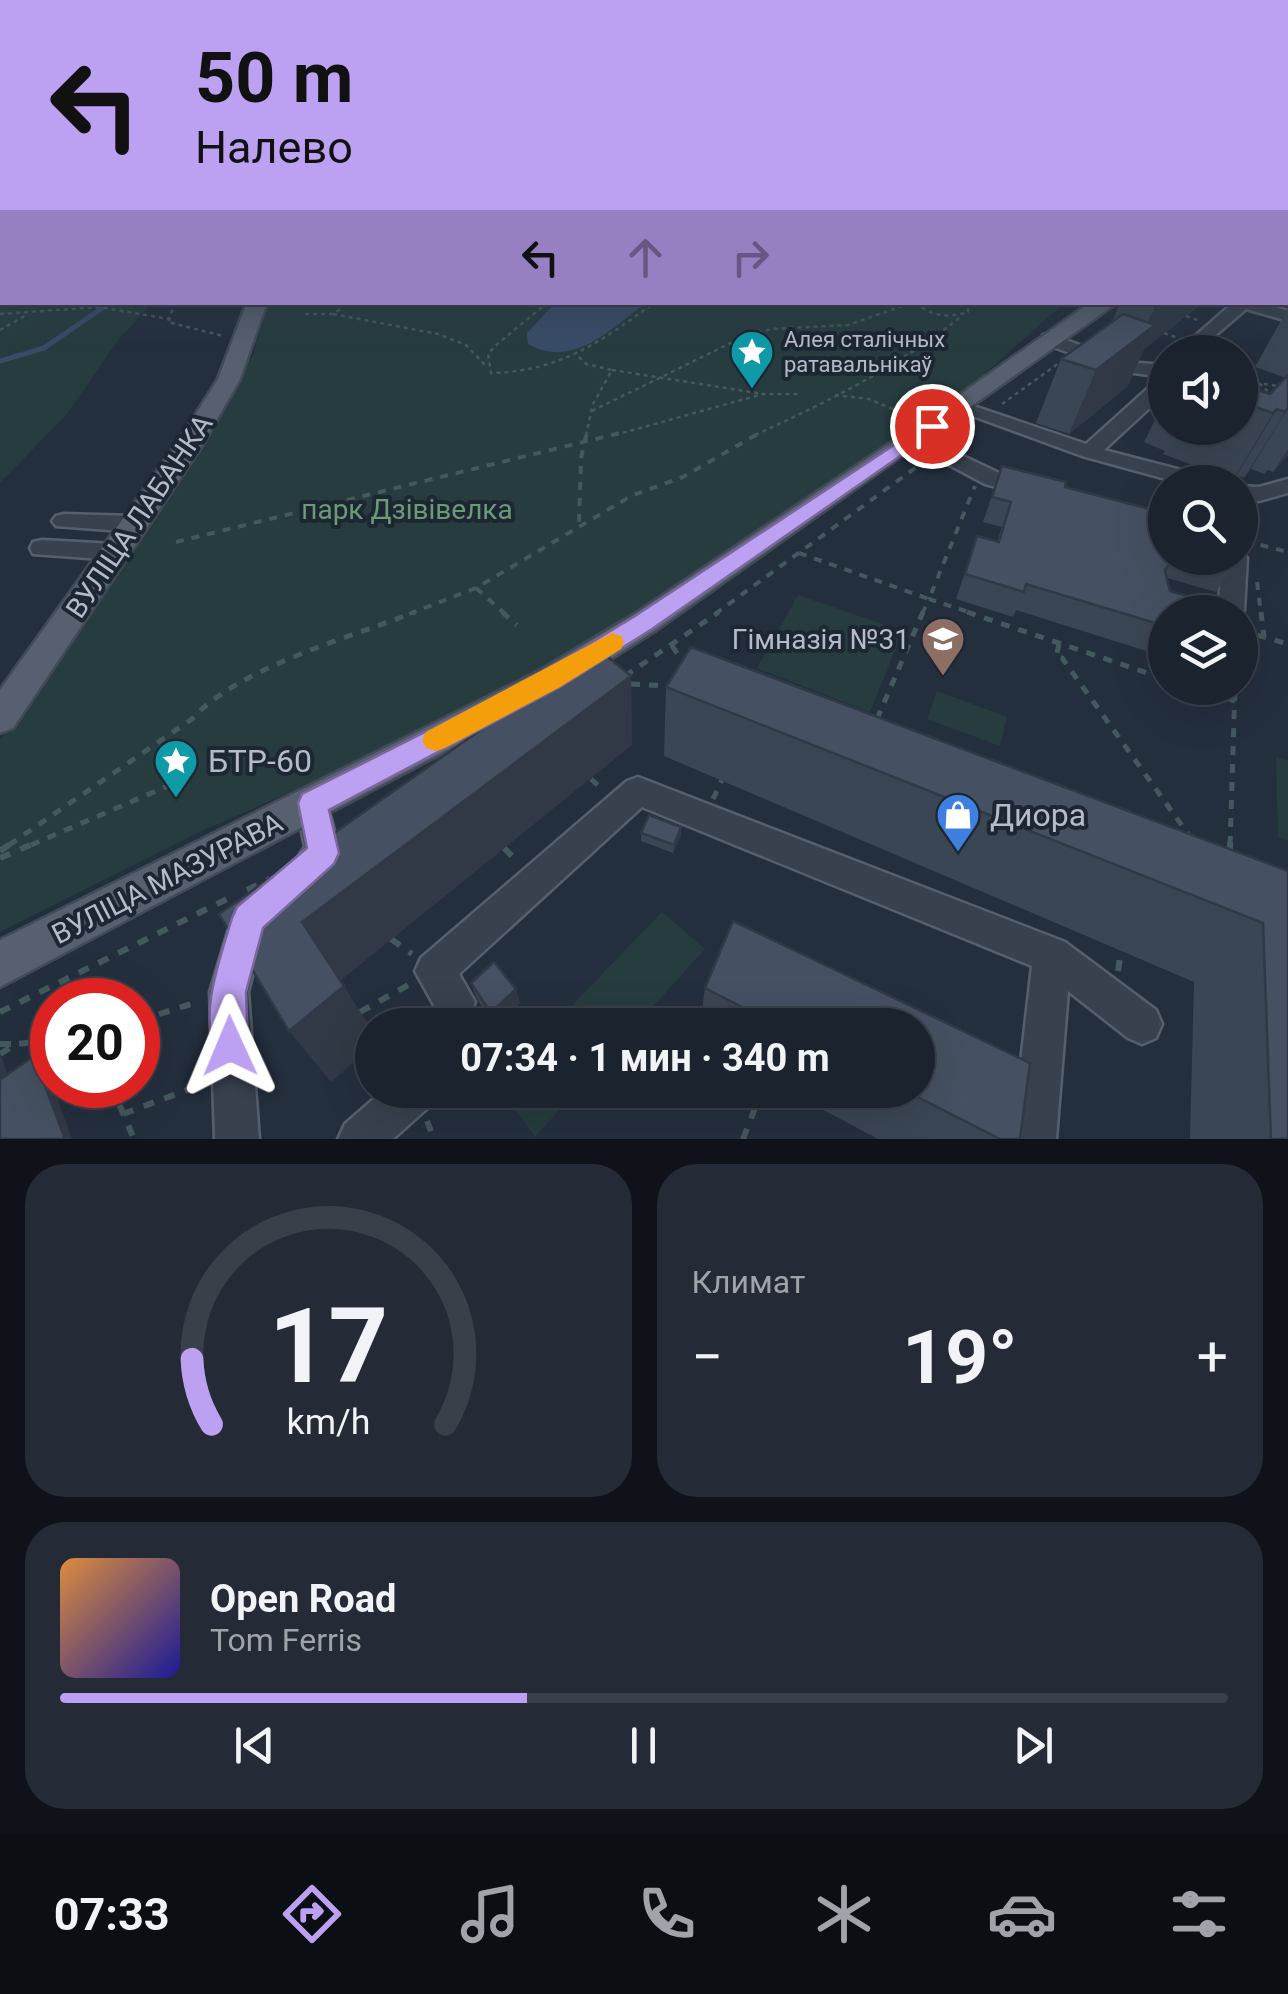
<!DOCTYPE html>
<html lang="ru">
<head>
<meta charset="utf-8">
<style>
  :root { --surface:#1b232e; --page:#242b36; --text:#f1f3f6; --muted:#a0a4aa; --line:#39404a; --accent:#bca0f2 }
  body { margin:0; font-family:Roboto,sans-serif; background:var(--page); color:var(--text); height:100vh; display:flex; flex-direction:column; font-size:38px; white-space:nowrap }
  * { box-sizing:border-box; margin:0 }
  p { font-size:32px; color:var(--muted) }
  .icon { flex:none; width:55px; height:55px; fill:none; stroke:currentColor; stroke-width:2; stroke-linecap:round; stroke-linejoin:round }
  .map { position:relative; height:1139px; overflow:hidden }
  .details { display:flex; flex-direction:column; gap:25px; padding:25px; background:#0f1319; flex:1 }
  .details>* { flex:none }
  .banner { position:absolute; left:0px; top:0px; width:1290px; height:305px; box-shadow:0 10px 40px #0002,0 0 0 2px var(--line); background:#bca0f2; color:#111; overflow:hidden }
  .controls { position:absolute; left:1148px; top:335px; display:grid; gap:20px }
  .controls a { display:grid; place-items:center; width:110px; height:110px; border-radius:50%; background:var(--surface); box-shadow:0 10px 40px #0002,0 0 0 2px var(--line); font-size:50px }
  .speed { position:absolute; left:30px; top:978px; display:flex; gap:20px; font-size:50px; font-weight:700; text-align:center }
  .speed>* { display:grid; place-content:center; width:130px; height:130px; border-radius:50%; background:var(--surface); box-shadow:0 10px 40px #0002,0 0 0 2px var(--line); line-height:1 }
  .speed .limit { border:15px solid #d22; background:#fff; color:#111 }
  .pin { position:absolute; display:grid; place-items:center; width:85px; height:85px; color:#fff; margin:-42px; border:5px solid #fff; border-radius:50%; box-shadow:0 2px 10px #0007 }
  .me { position:absolute; width:110px; margin:-55px; rotate:359deg; stroke-linejoin:round; filter:drop-shadow(0 0 8px #0008) }
  .turn { display:flex; align-items:center; gap:35px; height:210px; padding:0 30px; font-size:45px }
  .turn .icon { width:130px; height:130px; stroke-width:2.5 }
  .turn b { display:block; font-size:70px; line-height:85px }
  .lanes { display:flex; align-items:center; height:95px; padding:0 30px; background:#0003; justify-content:center; gap:50px; direction:ltr }
  .lanes .off { opacity:.35 }
  .big { font-size:75px; font-weight:700; line-height:1.1 }
  .details .tile { flex:1; display:flex; flex-direction:column; justify-content:center; gap:15px; min-width:0; padding:0 35px; border-radius:40px; background:var(--page) }
  .details .dial { align-items:center; gap:0 }
  .dial svg { height:260px; overflow:visible; fill:none; stroke:var(--line); stroke-width:7; stroke-linecap:round; text-anchor:middle }
  .dial text { fill:var(--text); stroke:none }
  .song { display:flex; align-items:center; gap:30px }
  .cover { width:120px; height:120px; border-radius:15px; background:linear-gradient(135deg,hsl(30 70% 55%),hsl(240 70% 35%)) }
  .played { height:10px; border-radius:5px; background:linear-gradient(90deg,var(--accent) 40%,var(--line) 40%) }
  .keys { display:flex; justify-content:space-around; direction:ltr }
  .heat { display:flex; justify-content:space-between; align-items:center; font-size:55px; direction:ltr }
  .details .tiles { flex:1; display:grid; gap:25px; grid-template-columns:1fr 1fr }
  .tile:last-child { grid-column:span 2 }
  .trip { position:absolute; left:355px; top:1008px; width:580px; height:100px; border-radius:50px; background:var(--surface); box-shadow:0 10px 40px #0002,0 0 0 2px var(--line); font-weight:700; line-height:100px; text-align:center }
  .dock { display:flex; height:160px; justify-content:space-around; align-items:center; background:#0b0e12; color:var(--muted) }
  .dock .icon { width:70px; height:70px }
  .dock .on { color:var(--accent) }
  .dock b { font-size:45px; color:var(--text) }
  .map>svg:first-child { display:block }
</style>
</head>
<body>
<div class="map">
<svg width="1288" height="1139" viewBox="0 0 1288 1139">
  <rect width="100%" height="100%" fill="#242f3e"/>
  <g fill="#263c3f">
    <path d="M0,209L2,302L152,303L119,339L66,415L0,483Z"/>
    <path d="M269,303H1064L979,379L629,619L535,675L357,763L206,829L0,932V740L198,451L252,357Z"/>
    <path d="M798,595L903,631L870,712L757,668Z"/>
    <path d="M937,691L1007,717L1000,746L927,719Z"/>
    <path d="M1276,756L1288,761V841L1278,837Z"/>
    <path d="M662,912L705,949L636,1025H553Z"/>
    <path d="M501,1090H577L535,1137Z"/>
  </g>
  <path fill="#394c67" d="M556,302H646V303C611,328 574,370 528,344L527,333Z"/>
  <g fill="none" stroke-linecap="round" stroke-linejoin="round">
    <path stroke="#394c67" stroke-width="5" d="M0,361L44,348L111,302"/>
    <defs>
      <g id="minor">
        <rect x="0" y="188" width="2" height="8"/>
        <path d="M1234,302H1259L1288,311V321L1246,309L1196,352H1177Z"/>
        <path d="M1049,334L1127,362L1165,365V377L1117,371L1043,343V335Z"/>
        <path d="M1154,387L1165,390V403L1157,401L1104,450L1208,477L1211,482H1177L1082,456L948,407L951,403H965L1086,444L1147,389Z"/>
        <path d="M913,432L1001,474L1035,483L1038,488L1027,495L985,484L906,442L903,438Z"/>
        <path d="M1288,479V493L1259,501L1240,500V486L1259,487Z"/>
        <path d="M64,514L135,516L147,524L135,532L56,526L52,521L56,516Z"/>
        <path d="M42,540L115,544L127,552L115,560L33,554L30,548L33,542Z"/>
        <path d="M1240,551L1247,558L1244,610L1240,617V612H1191L1187,605L1191,598L1219,599L1223,558H1240Z"/>
        <path d="M638,777L1065,942L1156,1010L1162,1024L1156,1038L1142,1044L1128,1038L1068,991L1056,1139H1012L1032,966L642,807L459,974L475,1002L465,1025H425L434,1005L415,971L421,958L627,781Z"/>
        <path d="M312,789L324,793L340,853L321,878L309,882L297,878L292,866L305,847L296,803L300,793Z"/>
        <path d="M249,900L262,905L267,918L248,992L259,1139H215L210,992L236,905Z"/>
        <path d="M384,1090H437L431,1105L393,1139H338L345,1124Z"/>
      </g>
      <g id="major">
        <path d="M247,302H267L240,379L203,444L13,728L0,733V690L178,442L218,379Z"/>
        <path d="M1091,302H1118L655,631L563,689L0,987V940L539,671L633,615L917,425Z"/>
      </g>
    </defs>
    <use href="#minor" stroke="#565f6c" stroke-width="5"/>
    <use href="#major" stroke="#414a57" stroke-width="5"/>
    <g stroke="#44595c" stroke-width="2.5" stroke-dasharray="4 4" stroke-linecap="butt">
      <path d="M175,302L168,322L223,336"/>
      <path d="M548,302L495,346L488,354L491,373C558,372 603,341 655,302"/>
      <path d="M916,302C931,317 948,318 968,312V302"/>
      <path d="M0,314L99,307L175,320"/>
      <path d="M305,314H333L339,310L336,302"/>
      <path d="M333,314L438,334L466,345L487,367"/>
      <path d="M1186,316L1200,321"/>
      <path d="M0,330L28,314"/>
      <path d="M1164,333L1178,338"/>
      <path d="M579,357L586,364L612,370L593,404L586,435"/>
      <path d="M612,370L763,394"/>
      <path d="M1240,381L1288,387"/>
      <path d="M1259,383L1274,397"/>
      <path d="M835,395L869,399L914,418"/>
      <path d="M1002,404L1059,363"/>
      <path d="M592,411L743,337L771,329L848,325L914,302"/>
      <path d="M615,435L763,394H799"/>
      <path d="M755,435C830,401 899,366 963,315"/>
      <path d="M959,435L970,427"/>
    </g>
    <g stroke="#44595c" stroke-width="4" stroke-dasharray="8 8" stroke-linecap="butt">
      <path d="M949,442L963,432"/>
      <path d="M579,522L581,458L587,432"/>
      <path d="M1245,541L1288,552"/>
      <path d="M176,542L624,432"/>
      <path d="M799,553L929,599L975,486"/>
      <path d="M1257,582L1261,614"/>
      <path d="M476,588L505,614"/>
      <path d="M409,614L476,588L631,496L683,477L761,432"/>
      <path d="M715,614L922,463"/>
      <path d="M922,614L929,599L974,614"/>
    </g>
    <g stroke="#44595c" stroke-width="5" stroke-dasharray="9 9" stroke-linecap="butt">
      <path d="M502,612L517,625"/>
      <path d="M967,612L1165,679"/>
      <path d="M1261,612L1264,637"/>
      <path d="M1240,630L1288,644"/>
      <path d="M1059,644L1056,657L1062,658L1188,834"/>
      <path d="M672,646L684,663"/>
      <path d="M625,676L719,612"/>
      <path d="M631,684L671,686"/>
      <path d="M1192,688L1235,701"/>
      <path d="M877,719L923,612"/>
      <path d="M591,779L602,789"/>
      <path d="M713,799L722,780"/>
      <path d="M9,845L192,719C239,667 349,638 415,612"/>
      <path d="M31,845L191,776"/>
      <path d="M1230,845L1235,688"/>
    </g>
    <g stroke="#44595c" stroke-width="6" stroke-dasharray="11 11" stroke-linecap="butt">
      <path d="M504,848L519,863"/>
      <path d="M0,851L13,842"/>
      <path d="M1230,851V842"/>
      <path d="M0,858L37,842"/>
      <path d="M247,890L270,879"/>
      <path d="M391,939L412,954"/>
      <path d="M1118,971L1121,951"/>
      <path d="M63,978L74,1000"/>
      <path d="M0,1012L229,898"/>
      <path d="M360,1012L410,984"/>
      <path d="M138,1021L200,1001"/>
      <path d="M0,1044H16"/>
      <path d="M0,1054L16,1044L52,1040"/>
      <path d="M111,1085L134,1139"/>
      <path d="M123,1114L203,1084"/>
      <path d="M427,1121L434,1139"/>
      <path d="M743,1139L762,1090"/>
    </g>
    <use href="#minor" fill="#38414e" fill-rule="evenodd"/>
    <use href="#major" fill="#56606e" fill-rule="evenodd"/>
  </g>
  <g fill="#3b4654">
    <path d="M1120,302H1213L1208,306L1201,304L1144,349L1127,387L1069,434L1036,423L1061,359L1113,321Z"/>
    <path d="M1288,308V455L1273,472L1268,470L1264,474L1251,469L1244,478L1237,475L1233,480L1163,454L1165,451L1144,442L1165,400V428H1240V384L1270,394L1286,378L1255,367Z"/>
    <path d="M1002,466L1065,487L1165,558H1234L1233,566L1216,592L1167,578L1165,664L1152,660L1153,653L1016,610L1013,617L956,599L977,536L997,542L1002,527L983,522Z"/>
    <path d="M666,687L1288,871V1139H1190L1194,982L664,756Z"/>
    <path d="M681,827V835L673,853L641,841V833Z"/>
    <path d="M733,921L1030,1063L1020,1139H878L786,1090H918V1025H700L705,988Z"/>
    <path d="M471,983L520,1003L497,1025H494L476,997Z"/>
  </g>
  <g fill="#303945">
    <path d="M1157,302H1202L1144,349L1127,387L1069,434L1096,370L1142,334Z"/>
    <path d="M1288,408L1251,469L1244,478L1285,412Z"/>
    <path d="M1277,409L1237,475L1233,480L1273,413Z"/>
    <path d="M1288,449V455L1273,472Z"/>
    <path d="M631,676L632,745L340,981L302,922Z"/>
    <path d="M681,827V835L673,853L674,845Z"/>
    <path d="M344,986L372,1030V1046L331,1082L289,1031Z"/>
    <path d="M516,989L520,1003L497,1025H495L491,1013Z"/>
    <path d="M34,1056L44,1062L72,1139H65Z"/>
    <path d="M0,1057L2,1058L11,1085L0,1077Z"/>
  </g>
  <g fill="#455162" stroke="#303945" stroke-width="2.5">
    <path d="M1123,314L1155,325L1096,370L1061,359Z"/>
    <path d="M1288,375V408L1285,412L1277,409L1273,413L1240,402V384L1270,394Z"/>
    <path d="M1002,466L1066,482L1065,487L1165,513V558H1172L1171,562L1165,570L1170,591L1232,609V612H1165V626L1026,584L1024,592L965,574L977,536L999,542L1011,502L992,497Z"/>
    <path d="M1201,558H1234L1233,566Z"/>
    <path d="M691,647L1288,871V1139H1271L1263,923L666,687Z"/>
    <path d="M597,648L631,676L302,922L344,986L289,1031L219,914Z"/>
    <path d="M649,815L681,827L674,845L641,833Z"/>
    <path d="M733,921L1030,1063L1020,1139H1000L904,1090H918V1025H777L705,988Z"/>
    <path d="M494,962L516,989L491,1013L471,983Z"/>
    <path d="M34,1056L65,1139H0V1077L1,1079Z"/>
  </g>
  <linearGradient id="sky" x2="0" y2="1"><stop stop-color="#141a22"/><stop offset="0.54" stop-color="#3f4d63"/><stop offset="1" stop-color="#3f4d63" stop-opacity="0"/></linearGradient>
  <rect width="1288" height="344" fill="url(#sky)"/>
  <path fill="#bca0f2" stroke="#7a689d" stroke-width="2.5" d="M932,420L939,422V429L652,629L560,687L329,810L339,853L334,864L263,928L246,992L248,1046L243,1060L230,1065L217,1060C198,1015 219,962 232,918L237,907L307,848L298,803L302,794L542,673L635,616Z"/>
  <path fill="#f59e0b" d="M612,633L621,636L624,642L621,649L560,687L445,748L436,751L426,748L422,740L426,732Z"/>
  <defs>
    <symbol id="sight-pin" viewBox="-11 -11 22 30"><path d="M0 17L-7.5 6A9.5 9.5 0 1 1 7.5 6Z" fill="#0f9aa8" stroke="#1d2633"/><path d="M0-6L1.8-2.2L6-1.7L2.9 1.2L3.7 5.4L0 3.3L-3.7 5.4L-2.9 1.2L-6-1.7L-1.8-2.2Z" fill="#fff"/></symbol>
    <symbol id="school-pin" viewBox="-11 -11 22 30"><path d="M0 17L-7.5 6A9.5 9.5 0 1 1 7.5 6Z" fill="#8d6e63" stroke="#1d2633"/><path d="M0-5L7-2L0 1L-7-2ZM-4 1L0 2.5L4 1V4Q0 6-4 4Z" fill="#fff"/></symbol>
    <symbol id="shop-pin" viewBox="-11 -11 22 30"><path d="M0 17L-7.5 6A9.5 9.5 0 1 1 7.5 6Z" fill="#3f7fe0" stroke="#1d2633"/><path d="M-5-2.5h2.3a2.7 3.5 0 0 1 5.4 0H5L5.5 6h-11ZM-1.5-2.5h3a1.5 2.3 0 0 0-3 0Z" fill="#fff"/></symbol>
  </defs>
  <g fill-rule="evenodd">
    <use href="#sight-pin" x="727" y="327" width="50" height="68"/>
    <use href="#school-pin" x="918" y="614" width="50" height="68"/>
    <use href="#sight-pin" x="151" y="736" width="50" height="68"/>
    <use href="#shop-pin" x="933" y="790" width="50" height="68"/>
  </g>
  <g text-anchor="middle" stroke-width="8" stroke-linejoin="round" paint-order="stroke">
    <g font-size="22" fill="#b4bcc9" stroke="#1d2633" text-anchor="start">
      <text x="784" y="347">Алея сталічных<tspan x="784" dy="25">ратавальнікаў</tspan></text>
    </g>
    <g font-size="28" fill="#6b9a76" stroke="#1d2633">
      <text x="407" y="519">парк Дзівівелка</text>
    </g>
    <g font-size="28" fill="#b4bcc9" stroke="#1d2633">
      <text transform="translate(139 516) rotate(-56)" y="10">ВУЛІЦА ЛАБАНКА</text>
      <text transform="translate(167 878) rotate(-27)" y="10">ВУЛІЦА МАЗУРАВА</text>
    </g>
    <g font-size="28" fill="#b4bcc9" stroke="#1d2633" text-anchor="end">
      <text x="910" y="649">Гімназія №31</text>
    </g>
    <g font-size="32" fill="#b4bcc9" stroke="#1d2633" text-anchor="start">
      <text x="208" y="772">БТР-60</text>
      <text x="990" y="826">Диора</text>
    </g>
  </g>
</svg>
<div class="controls">
<a><svg class="icon" aria-label="sound" viewBox="0 0 24 24"><path d="M4 9h4l5-4v14l-5-4H4zM17 9q2 3 0 6"/></svg></a>
<a><svg class="icon" aria-label="search" viewBox="0 0 24 24"><circle cx="10" cy="10" r="6"/><path d="M15 15l6 6"/></svg></a>
<a><svg class="icon" aria-label="layers" viewBox="0 0 24 24"><path d="M12 4l9 5-9 5-9-5zM3 14l9 5 9-5"/></svg></a>
</div>
<div class="speed"><div class="limit">20</div></div>
<div class="pin" style="left:932px;top:426px;background:#d93025"><svg class="icon" aria-label="arrive" viewBox="0 0 24 24"><path d="M6 21V4h12l-3 4 3 4H6"/></svg></div>
<svg class="me" style="left:230px;top:1046px" viewBox="-20 -20 40 40"><path d="M0-17L14 15 0 8-14 15z" fill="#bca0f2" stroke="#fff" stroke-width="4"/></svg>
<div class="trip">07:34 · 1 мин · 340 m</div>
<div class="banner">
<div class="turn"><svg class="icon" aria-label="left" viewBox="0 0 24 24"><path d="M17 20v-9H6M10 6l-5 5 5 5"/></svg><div><b>50 m</b>Налево</div></div>
<div class="lanes"><svg class="icon" aria-label="left" viewBox="0 0 24 24"><path d="M17 20v-9H6M10 6l-5 5 5 5"/></svg><svg class="icon off" aria-label="ahead" viewBox="0 0 24 24"><path d="M12 20V5M6 11l6-6 6 6"/></svg><svg class="icon off" aria-label="right" viewBox="0 0 24 24"><path d="M7 20v-9h11M14 6l5 5-5 5"/></svg></div>
</div>
</div>
<section class="details">
<div class="tiles">
<div class="tile dial"><svg viewBox="0 0 100 80">
<path d="M14 69A42 42 0 1 1 86 69"/>
<path d="M14 69A42 42 0 0 1 8 49" stroke="#bca0f2"/>
<text x="50" y="56" font-size="32" font-weight="700">17</text>
<text x="50" y="72" font-size="11">km/h</text>
</svg></div>
<div class="tile"><p>Климат</p>
<div class="heat"><a>−</a><b class="big">19°</b><a>+</a></div>
</div>
<div class="tile">
<div class="song"><i class="cover"></i><div><b>Open Road</b><p>Tom Ferris</p></div></div>
<div class="played"></div>
<div class="keys"><svg class="icon" aria-label="previous" viewBox="0 0 24 24"><path d="M18 5L8 12l10 7zM5 5v14"/></svg><svg class="icon" aria-label="pause" viewBox="0 0 24 24"><path d="M8 5v14M16 5v14"/></svg><svg class="icon" aria-label="next" viewBox="0 0 24 24"><path d="M6 5l10 7-10 7zM19 5v14"/></svg></div>
</div>
</div>
</section>
<nav class="dock">
<b>07:33</b>
<svg class="icon on" aria-label="directions" viewBox="0 0 24 24"><path d="M12 3l9 9-9 9-9-9zM9 14v-3h6M13 9l2 2-2 2"/></svg>
<svg class="icon" aria-label="music" viewBox="0 0 24 24"><path d="M9 18V5l10-2v13"/><circle cx="6" cy="18" r="3"/><circle cx="16" cy="16" r="3"/></svg>
<svg class="icon" aria-label="phone" viewBox="0 0 24 24"><path d="M5 4h4l2 5-3 2q2 4 5 5l2-3 5 2v4C11 20 4 13 5 4z"/></svg>
<svg class="icon" aria-label="climate" viewBox="0 0 24 24"><path d="M12 3v18M4 7l16 10M4 17L20 7"/></svg>
<svg class="icon" aria-label="car" viewBox="0 0 24 24"><path d="M5 17H2v-5l4-1 3-4h7l3 4 3 1v5h-3M9 17h6M6 11h13"/><circle cx="7" cy="17" r="2"/><circle cx="17" cy="17" r="2"/></svg>
<svg class="icon" aria-label="filters" viewBox="0 0 24 24"><path d="M4 7h16M4 17h16"/><circle cx="9" cy="7" r="2"/><circle cx="15" cy="17" r="2"/></svg>
</nav>
</body>
</html>
